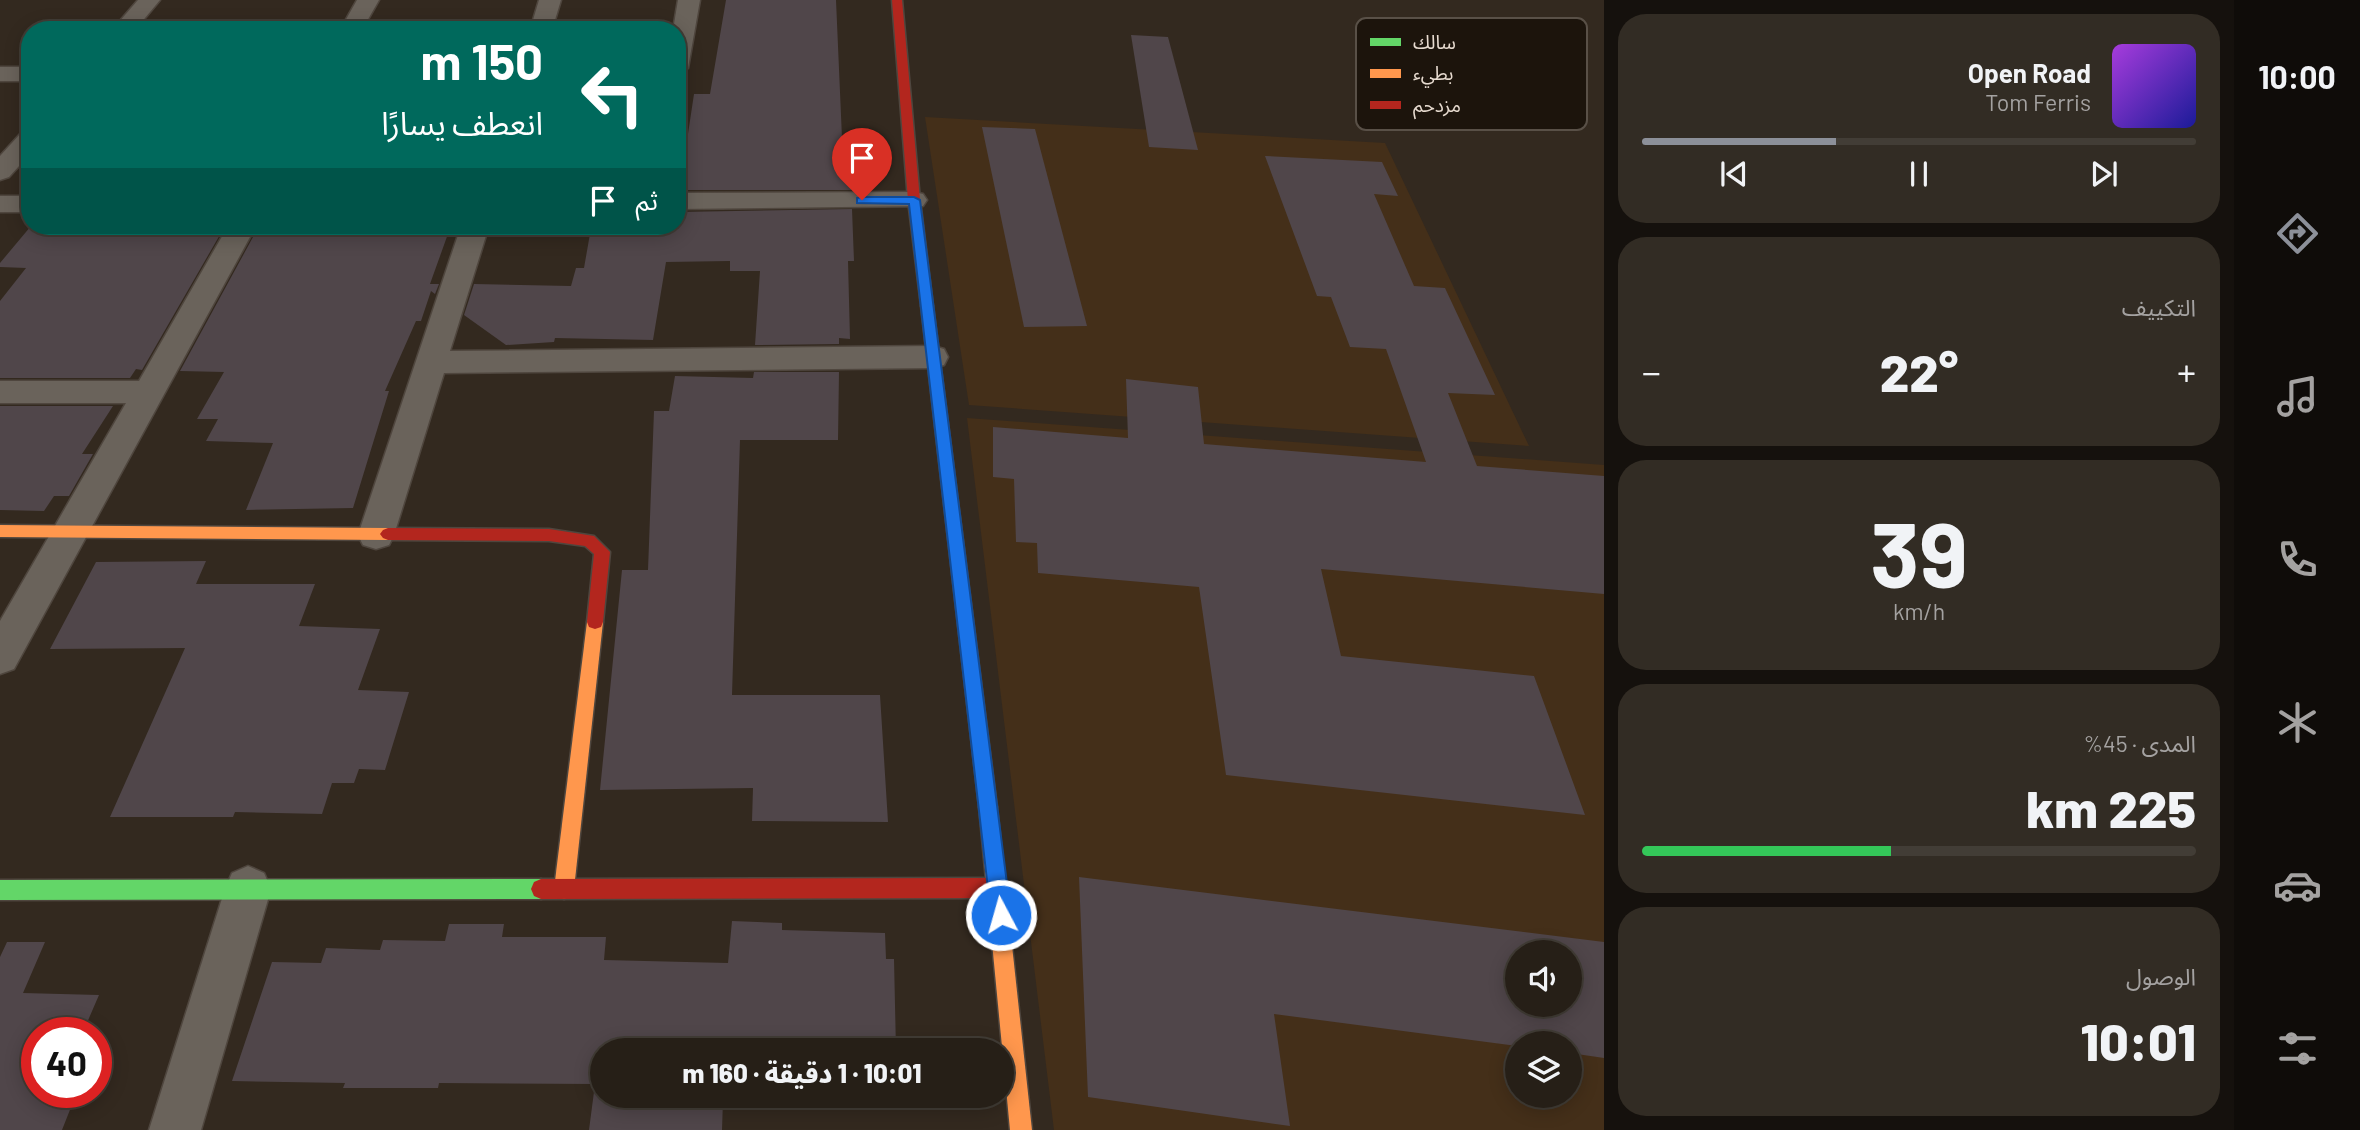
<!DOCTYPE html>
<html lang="ar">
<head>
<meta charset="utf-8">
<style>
  :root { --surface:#261f17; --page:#322c24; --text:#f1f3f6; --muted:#a4a2a1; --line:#423d36; --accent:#8c9099 }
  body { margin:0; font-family:Barlow,"Noto Sans Arabic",sans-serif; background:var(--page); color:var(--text); direction:rtl; height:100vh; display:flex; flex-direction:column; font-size:26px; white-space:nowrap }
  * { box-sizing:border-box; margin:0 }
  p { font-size:23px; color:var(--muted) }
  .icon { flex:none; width:38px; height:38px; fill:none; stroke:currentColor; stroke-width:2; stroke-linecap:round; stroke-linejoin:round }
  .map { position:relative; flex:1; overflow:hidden; direction:ltr }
  .panel { display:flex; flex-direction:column; gap:14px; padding:14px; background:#15110d; width:630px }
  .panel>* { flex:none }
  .guide { position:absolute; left:21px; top:21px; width:665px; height:214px; border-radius:28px; box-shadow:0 4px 18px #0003,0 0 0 2px var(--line); direction:rtl; background:#00695c; color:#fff; overflow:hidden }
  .controls { position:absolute; left:1505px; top:940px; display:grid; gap:14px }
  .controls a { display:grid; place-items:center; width:77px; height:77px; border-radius:50%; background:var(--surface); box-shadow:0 4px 18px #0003,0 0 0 2px var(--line); font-size:35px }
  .speed { position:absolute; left:21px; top:1017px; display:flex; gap:14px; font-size:35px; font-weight:700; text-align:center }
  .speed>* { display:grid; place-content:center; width:91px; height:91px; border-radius:50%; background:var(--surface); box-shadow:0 4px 18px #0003,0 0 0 2px var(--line); line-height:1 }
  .speed .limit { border:10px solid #d22; background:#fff; color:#111 }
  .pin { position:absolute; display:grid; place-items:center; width:60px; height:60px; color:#fff; margin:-72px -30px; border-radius:50% 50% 50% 0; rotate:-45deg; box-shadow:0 0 7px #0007 }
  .pin .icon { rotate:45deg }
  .me { position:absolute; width:77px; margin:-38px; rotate:354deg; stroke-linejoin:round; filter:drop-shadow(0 0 5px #0008) }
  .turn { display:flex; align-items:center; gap:24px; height:147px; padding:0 28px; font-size:32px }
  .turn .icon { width:91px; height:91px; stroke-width:2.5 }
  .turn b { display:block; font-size:49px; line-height:60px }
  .then { display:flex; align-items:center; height:66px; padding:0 28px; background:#0003; gap:14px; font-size:26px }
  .big { font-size:52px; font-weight:800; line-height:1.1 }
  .panel .tile { flex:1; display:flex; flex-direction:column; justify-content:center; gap:10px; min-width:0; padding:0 24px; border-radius:28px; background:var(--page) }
  .panel .dial { align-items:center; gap:0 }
  .dial b { font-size:91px; line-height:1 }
  .song { display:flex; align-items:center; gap:21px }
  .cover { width:84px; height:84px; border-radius:10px; background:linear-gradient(135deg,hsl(280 70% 55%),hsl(240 70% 35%)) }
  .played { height:7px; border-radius:4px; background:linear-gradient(90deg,var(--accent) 35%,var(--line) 35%) }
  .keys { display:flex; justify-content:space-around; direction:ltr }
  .heat { display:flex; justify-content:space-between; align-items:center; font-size:38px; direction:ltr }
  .charge { height:10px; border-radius:5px; background:linear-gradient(90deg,#34c759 45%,var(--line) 0) }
  .trip { position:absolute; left:590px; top:1038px; width:424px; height:70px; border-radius:35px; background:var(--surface); box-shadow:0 4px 18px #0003,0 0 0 2px var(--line); font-weight:800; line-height:70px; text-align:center; direction:rtl }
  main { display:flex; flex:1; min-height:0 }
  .menu { display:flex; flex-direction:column; width:126px; justify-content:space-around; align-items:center; background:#0f0c09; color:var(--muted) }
  .menu .icon { width:49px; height:49px }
  .menu .active { color:var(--accent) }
  .menu b { font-size:32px; color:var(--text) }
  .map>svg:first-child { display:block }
</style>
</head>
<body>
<main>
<nav class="menu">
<b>10:00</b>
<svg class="icon active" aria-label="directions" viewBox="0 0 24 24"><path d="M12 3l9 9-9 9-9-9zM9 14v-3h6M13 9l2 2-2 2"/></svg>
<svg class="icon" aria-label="music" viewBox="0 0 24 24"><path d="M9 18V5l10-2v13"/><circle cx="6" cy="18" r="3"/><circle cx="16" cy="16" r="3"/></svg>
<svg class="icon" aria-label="phone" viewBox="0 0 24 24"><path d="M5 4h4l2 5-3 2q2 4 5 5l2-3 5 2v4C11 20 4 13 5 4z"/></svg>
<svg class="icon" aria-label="climate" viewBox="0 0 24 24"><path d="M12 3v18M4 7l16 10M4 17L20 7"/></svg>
<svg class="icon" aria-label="car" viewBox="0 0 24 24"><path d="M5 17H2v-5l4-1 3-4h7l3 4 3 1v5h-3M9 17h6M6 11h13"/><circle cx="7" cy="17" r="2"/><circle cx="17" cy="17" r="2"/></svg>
<svg class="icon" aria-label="filters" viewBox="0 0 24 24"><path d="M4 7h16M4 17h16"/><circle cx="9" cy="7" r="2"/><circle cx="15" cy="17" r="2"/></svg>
</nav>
<section class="panel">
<div class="tile">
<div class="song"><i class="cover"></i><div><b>Open Road</b><p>Tom Ferris</p></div></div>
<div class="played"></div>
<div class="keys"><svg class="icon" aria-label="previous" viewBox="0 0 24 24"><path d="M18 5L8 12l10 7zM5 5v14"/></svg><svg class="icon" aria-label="pause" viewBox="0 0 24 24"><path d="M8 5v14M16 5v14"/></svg><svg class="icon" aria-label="next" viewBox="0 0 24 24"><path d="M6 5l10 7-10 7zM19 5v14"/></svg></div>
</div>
<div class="tile"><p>التكييف</p>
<div class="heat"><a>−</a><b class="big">22°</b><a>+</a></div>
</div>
<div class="tile dial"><b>39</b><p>km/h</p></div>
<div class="tile"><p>المدى · 45%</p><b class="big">225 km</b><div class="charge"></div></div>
<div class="tile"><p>الوصول</p><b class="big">10:01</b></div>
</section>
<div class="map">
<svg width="1604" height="1130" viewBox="0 0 1604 1130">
  <rect width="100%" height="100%" fill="#33291f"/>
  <g fill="#442f19" fill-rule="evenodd">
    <path d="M925,117L1385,143L1529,446L969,405Z"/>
    <path d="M967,418L1604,465V1130H1054ZM1517,952H1570V1004H1517ZM1517,1043H1570V1096H1517Z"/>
  </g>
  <g fill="#50464a" fill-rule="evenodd">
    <path d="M726,0H836L842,138H849L851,190H677V148L686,147L694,94H710Z"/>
    <path d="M1131,35L1168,37L1198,150L1149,147Z"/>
    <path d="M982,127L1035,129L1087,326L1024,327Z"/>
    <path d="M1265,156L1382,162L1398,196L1374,194L1414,286L1445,288L1495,395L1448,393L1477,466L1604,476V594L1321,569L1341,656L1534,676L1585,815L1226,775L1199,587L1038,573L1037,543L1016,542L1014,479L993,477V427L1128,438L1126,379L1198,387L1204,444L1426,462L1386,349L1350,347L1331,297L1317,296Z"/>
    <path d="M852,209L854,261H848L850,339L839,338V344L755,345L760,271H730V261L666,262L653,340L555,338L554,342L506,345L464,315L474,284L571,286L576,268H584L591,228L677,226V212Z"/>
    <path d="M31,226H225L142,370L136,369L130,378H0V301L26,268L0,267V263Z"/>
    <path d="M259,226H352L350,230L449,231L430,284H439L435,294L431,291L421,321H416L385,391H389L353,508L246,510L273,443L206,441L218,419H197L224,372L180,371Z"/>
    <path d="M754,372H839L838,440H740L732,695H880L888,822L752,821L753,788L600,790L622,570H648L654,411H669L675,376L753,378Z"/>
    <path d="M0,406H113L82,454H93L69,496H54L44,511L0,510Z"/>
    <path d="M206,561L196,584H315L299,626L380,629L358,690L409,692L385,770L359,769L354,783H332L322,814L235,812L233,817H110L185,648L50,649L96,562Z"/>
    <path d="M1079,877L1604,942V1058L1570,1053V1043H1517V1046L1274,1014L1290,1126L1088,1097ZM1517,952H1570V1004H1517Z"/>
    <path d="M732,921L782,923V930L885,933L886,959H894L896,1050H602V1096H864V1104L723,1100L722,1130H589L595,1084L439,1083L438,1088H343L345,1083L232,1081L272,962L321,963L326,948L380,950L383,940L445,941L449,924H504L502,937H606L604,960L728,963Z"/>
    <path d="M7,942H45L23,993L99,995L83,1032H37V1092H77L62,1130H0V957Z"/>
  </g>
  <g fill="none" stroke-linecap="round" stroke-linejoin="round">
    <defs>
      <g id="street">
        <path d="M138,0H160L135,30H112Z"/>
        <path d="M357,0H379L362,30H340Z"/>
        <path d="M539,0H561L552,30H530Z"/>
        <path d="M678,0H700L688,68L677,75V30H673Z"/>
        <rect x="0" y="67" width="30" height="14"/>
        <path d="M30,131V154L9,177L0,180V156L21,133Z"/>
        <path d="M914,192L923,194L927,200L923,206L677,209V193Z"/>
        <rect x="0" y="196" width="30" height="16"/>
        <path d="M228,226H256L14,669L0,674V621L126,403H0V381H139Z"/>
        <path d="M461,226H489L450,351L933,346L944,349L948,357L944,365L933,368L444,373L394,535L389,545L376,549L363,545L358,535Z"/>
        <path d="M248,866L264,873L271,889L201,1130H149L225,889L232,873Z"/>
      </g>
      <g id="fast">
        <path d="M927,302L933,306L997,807L995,813L988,816L981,813L979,807L921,306Z"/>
        <path d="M541,879L548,882L551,889L548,896L541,899L0,900V880Z"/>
      </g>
      <g id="slow">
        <path d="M0,525L388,528L393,530L396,534L393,538L388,540L0,537Z"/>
        <path d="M595,615L601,617L603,622L574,889L571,896L564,899L557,896L554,889L587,622L589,617Z"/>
        <path d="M988,798L995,801L997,807L1032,1130H1010L979,807L981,801Z"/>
      </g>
      <g id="jam">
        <path d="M892,0H902L920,200L933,306L927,310L921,306L908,200Z"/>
        <path d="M388,528L549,529L594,536L610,552L603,622L601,627L595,629L589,627L587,622L594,554L585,546L549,541L388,540L383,538L380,534L383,530Z"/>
        <path d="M998,878L1005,881L1008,888L1005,895L998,898L541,899L534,896L531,889L534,882L541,879Z"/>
      </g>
    </defs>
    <use href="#street" stroke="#4f463e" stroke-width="3"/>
    <use href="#fast" stroke="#4f463e" stroke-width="3"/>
    <use href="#slow" stroke="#4f463e" stroke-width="3"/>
    <use href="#jam" stroke="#4f463e" stroke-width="3"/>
    <use href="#street" fill="#6a635b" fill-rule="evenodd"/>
    <use href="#fast" fill="#63d668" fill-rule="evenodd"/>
    <use href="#slow" fill="#ff974d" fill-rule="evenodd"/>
    <use href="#jam" fill="#b3261e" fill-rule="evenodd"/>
  </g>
  <path fill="#1a73e8" stroke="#114b97" stroke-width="2" d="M862,197H914L920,200L1011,915L1008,922L1001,925L994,922L991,915L909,204L857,203V198Z"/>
  <rect x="1356" y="18" width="231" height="112" rx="10" fill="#1c140c" stroke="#595047" stroke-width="2"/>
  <rect x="1370" y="38" width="31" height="8" fill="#63d668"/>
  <rect x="1370" y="69" width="31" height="9" fill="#ff974d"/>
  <rect x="1370" y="101" width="31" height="8" fill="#b3261e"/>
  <g font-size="19" fill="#e7dbd0">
    <text x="1413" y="49">سالك</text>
    <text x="1413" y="80">بطيء</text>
    <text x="1413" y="112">مزدحم</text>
  </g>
</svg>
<div class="controls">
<a><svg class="icon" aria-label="sound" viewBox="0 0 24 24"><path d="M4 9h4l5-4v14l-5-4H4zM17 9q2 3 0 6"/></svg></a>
<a><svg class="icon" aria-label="layers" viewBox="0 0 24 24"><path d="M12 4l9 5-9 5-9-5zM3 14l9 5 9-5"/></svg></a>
</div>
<div class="speed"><div class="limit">40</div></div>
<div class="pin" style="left:862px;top:200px;background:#d93025"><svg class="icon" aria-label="arrive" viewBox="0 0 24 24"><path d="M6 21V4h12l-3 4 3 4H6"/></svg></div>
<svg class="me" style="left:1001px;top:915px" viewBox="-20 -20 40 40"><circle r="17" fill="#1a73e8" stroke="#fff" stroke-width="3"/><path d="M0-11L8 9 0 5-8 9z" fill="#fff"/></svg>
<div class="trip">10:01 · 1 دقيقة · 160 m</div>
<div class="guide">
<div class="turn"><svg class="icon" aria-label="left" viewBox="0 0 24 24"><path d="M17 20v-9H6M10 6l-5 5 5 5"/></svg><div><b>150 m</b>انعطف يسارًا</div></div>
<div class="then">ثم<svg class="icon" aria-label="arrive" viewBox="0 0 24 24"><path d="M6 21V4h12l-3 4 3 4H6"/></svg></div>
</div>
</div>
</main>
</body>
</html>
